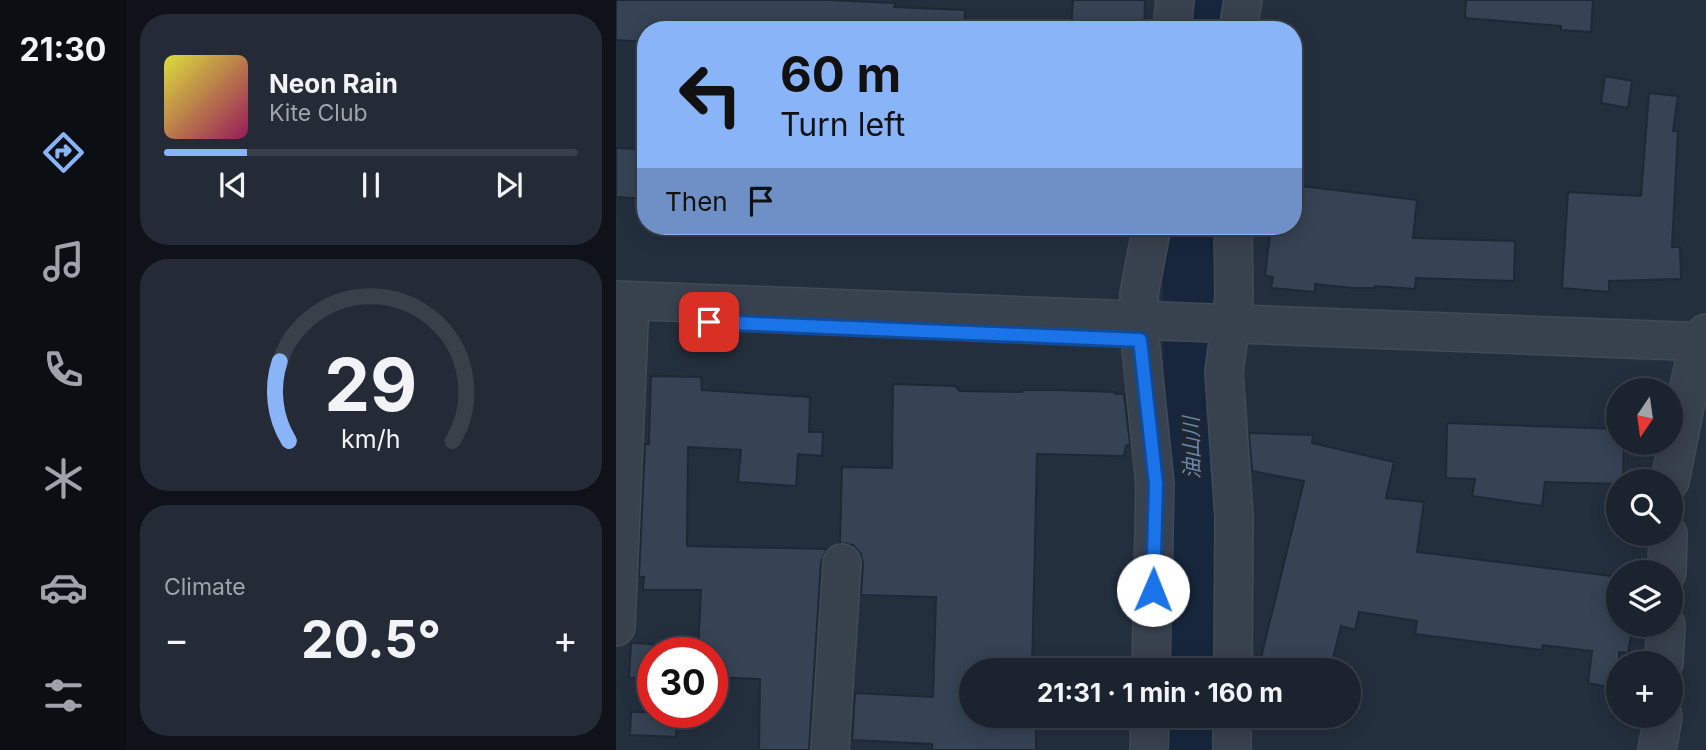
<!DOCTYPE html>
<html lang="en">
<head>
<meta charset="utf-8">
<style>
  :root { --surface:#1b232e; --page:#242b36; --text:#f1f3f6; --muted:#a0a4aa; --line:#39404a; --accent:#8ab4f8 }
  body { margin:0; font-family:Inter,"Noto Sans JP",sans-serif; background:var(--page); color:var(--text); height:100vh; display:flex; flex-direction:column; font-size:26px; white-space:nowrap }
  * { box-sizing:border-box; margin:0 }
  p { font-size:23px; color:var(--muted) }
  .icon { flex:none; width:38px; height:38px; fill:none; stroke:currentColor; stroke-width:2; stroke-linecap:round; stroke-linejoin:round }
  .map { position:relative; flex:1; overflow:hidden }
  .drawer { display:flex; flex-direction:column; gap:14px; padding:14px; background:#0f1319; width:490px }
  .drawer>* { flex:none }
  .guide { position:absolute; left:21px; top:21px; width:665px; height:214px; border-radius:28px; box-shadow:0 4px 18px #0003,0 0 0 2px var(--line); background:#8ab4f8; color:#111; overflow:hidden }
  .needle { width:46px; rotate:193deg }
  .buttons { position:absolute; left:990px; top:378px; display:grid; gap:14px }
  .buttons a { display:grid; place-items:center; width:77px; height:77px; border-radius:50%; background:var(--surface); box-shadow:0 4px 18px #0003,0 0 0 2px var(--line); font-size:35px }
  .speed { position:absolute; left:21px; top:637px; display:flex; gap:14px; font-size:35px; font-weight:700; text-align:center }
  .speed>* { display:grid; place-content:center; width:91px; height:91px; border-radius:50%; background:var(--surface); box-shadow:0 4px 18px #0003,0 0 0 2px var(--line); line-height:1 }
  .speed .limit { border:10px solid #d22; background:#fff; color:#111 }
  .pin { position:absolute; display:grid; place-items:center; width:60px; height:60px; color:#fff; margin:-30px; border-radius:14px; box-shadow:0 4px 10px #0006 }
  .me { position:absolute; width:77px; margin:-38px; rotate:1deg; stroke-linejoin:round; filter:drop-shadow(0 0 5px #0008) }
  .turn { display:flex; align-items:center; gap:24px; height:147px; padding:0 28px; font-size:32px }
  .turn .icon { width:91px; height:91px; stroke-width:2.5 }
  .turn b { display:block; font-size:49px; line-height:60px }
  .then { display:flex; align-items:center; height:66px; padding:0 28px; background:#0003; gap:14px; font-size:26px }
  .big { font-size:52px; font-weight:700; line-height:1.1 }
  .drawer .tile { flex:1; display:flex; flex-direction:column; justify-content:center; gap:10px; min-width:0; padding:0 24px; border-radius:28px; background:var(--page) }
  .drawer .dial { align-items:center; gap:0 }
  .dial svg { height:182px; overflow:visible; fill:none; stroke:var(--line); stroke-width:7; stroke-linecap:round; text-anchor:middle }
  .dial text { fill:var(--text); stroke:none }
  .song { display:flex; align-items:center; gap:21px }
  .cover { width:84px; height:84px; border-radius:10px; background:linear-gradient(135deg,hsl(60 70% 55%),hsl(330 70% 35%)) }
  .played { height:7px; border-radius:4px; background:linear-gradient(90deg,var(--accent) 20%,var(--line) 20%) }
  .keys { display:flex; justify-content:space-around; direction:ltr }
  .heat { display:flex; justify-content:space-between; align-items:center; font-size:38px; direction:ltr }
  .trip { position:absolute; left:343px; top:658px; width:402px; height:70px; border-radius:35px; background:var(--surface); box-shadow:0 4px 18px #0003,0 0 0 2px var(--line); font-weight:700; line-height:70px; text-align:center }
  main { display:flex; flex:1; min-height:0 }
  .menu { display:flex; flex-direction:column; width:126px; justify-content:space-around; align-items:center; background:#0b0e12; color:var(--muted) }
  .menu .icon { width:49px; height:49px }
  .menu .active { color:var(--accent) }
  .menu b { font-size:32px; color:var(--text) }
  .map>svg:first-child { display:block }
</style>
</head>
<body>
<main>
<nav class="menu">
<b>21:30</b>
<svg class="icon active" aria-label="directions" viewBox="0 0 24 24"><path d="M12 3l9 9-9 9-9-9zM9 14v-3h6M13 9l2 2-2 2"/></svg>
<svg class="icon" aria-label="music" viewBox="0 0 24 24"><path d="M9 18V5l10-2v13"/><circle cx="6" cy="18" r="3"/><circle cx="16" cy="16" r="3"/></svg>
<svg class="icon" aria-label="phone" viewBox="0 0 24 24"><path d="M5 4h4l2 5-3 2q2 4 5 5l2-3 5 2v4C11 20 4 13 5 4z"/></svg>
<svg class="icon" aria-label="climate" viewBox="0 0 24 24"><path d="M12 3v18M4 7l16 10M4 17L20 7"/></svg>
<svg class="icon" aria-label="car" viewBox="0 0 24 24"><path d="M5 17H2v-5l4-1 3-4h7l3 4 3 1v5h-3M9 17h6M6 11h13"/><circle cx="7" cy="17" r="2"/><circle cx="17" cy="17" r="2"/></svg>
<svg class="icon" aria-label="filters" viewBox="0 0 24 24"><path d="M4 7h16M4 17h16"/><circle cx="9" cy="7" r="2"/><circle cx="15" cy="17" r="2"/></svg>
</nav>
<section class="drawer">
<div class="tile">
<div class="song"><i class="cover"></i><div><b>Neon Rain</b><p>Kite Club</p></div></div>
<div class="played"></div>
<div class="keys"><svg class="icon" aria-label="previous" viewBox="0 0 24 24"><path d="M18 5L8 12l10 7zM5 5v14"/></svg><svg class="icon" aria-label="pause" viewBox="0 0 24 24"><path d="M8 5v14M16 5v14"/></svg><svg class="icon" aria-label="next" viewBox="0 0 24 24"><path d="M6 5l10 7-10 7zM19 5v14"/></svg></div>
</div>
<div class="tile dial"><svg viewBox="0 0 100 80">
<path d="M14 69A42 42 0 1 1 86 69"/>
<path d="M14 69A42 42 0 0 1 10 34" stroke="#8ab4f8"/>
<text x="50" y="56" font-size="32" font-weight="700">29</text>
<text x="50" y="72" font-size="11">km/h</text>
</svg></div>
<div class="tile"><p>Climate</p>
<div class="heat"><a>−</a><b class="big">20.5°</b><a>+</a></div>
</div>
</section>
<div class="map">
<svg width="1090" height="750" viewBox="0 0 1090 750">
  <rect width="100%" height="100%" fill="#242f3e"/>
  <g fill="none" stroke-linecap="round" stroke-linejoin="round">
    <g stroke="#17263c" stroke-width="54">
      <path d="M590,30L595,0"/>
      <path d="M573,226L578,670"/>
      <path d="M579,716V750"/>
    </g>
  </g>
  <g fill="#364354" stroke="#1f2835" stroke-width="2">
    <path d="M0,0H214L279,3L278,7L349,10L348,30H30V42L0,40Z"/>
    <path d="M457,0H529L528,30H455Z"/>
    <path d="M850,0H977L975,32L945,30V26L849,18Z"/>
    <path d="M989,76L1016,81L1012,108L985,103Z"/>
    <path d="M1033,93L1062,96L1057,131H1062L1056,247H1064L1065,279L993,281V292L946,288L952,192L1025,196Z"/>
    <path d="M0,148L30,149V199L0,197Z"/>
    <path d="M677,185L801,200L797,238L899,241L898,281L800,278L799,289L759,286V288H737L699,284V292L655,288L657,277L649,276L655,226H677Z"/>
    <path d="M35,376L85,377L86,390L194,397L193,432H207L206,456L182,454L180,486L122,482L125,450L72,447L71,546L211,549L205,562L193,750H143L144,679L96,677V653H82L85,590H27L28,577H23L29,444H33Z"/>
    <path d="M277,384L339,386L344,391L406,392V390H441L499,392V394H508L514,444L510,446L508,456L421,454L416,670H355V716H420V750H316V744L236,740L239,693L317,697L320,597L245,595L247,564L245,554L237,545L224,543L226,467L276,468Z"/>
    <path d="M831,423L1003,429V443H1008L1007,481H1003V484L929,482L926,506L856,496L859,479L830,478Z"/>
    <path d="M633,433L697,435L696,443L778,462L770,498L808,502L801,552L1003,577V625H1017L1012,653L1003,652V689L972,683L976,651L927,645L926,650L799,634L801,621L743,612L739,630L725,626L714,670H642L688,481L636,471Z"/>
    <path d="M15,643L37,644V679L13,678Z"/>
    <path d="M15,712H61L60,737L14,735Z"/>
  </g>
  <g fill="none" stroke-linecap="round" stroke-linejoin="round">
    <defs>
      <g id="minor">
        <path d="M556,30L559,0"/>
        <path d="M622,30L627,0"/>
        <path d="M0,300L1090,342"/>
        <path d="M1054,481L1073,386L1079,360L1090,333"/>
        <path d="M1051,572L1052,534"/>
        <path d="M0,627L14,301"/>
        <path d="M1048,663L1050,625"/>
        <path d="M535,670L539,484L524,339L523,294L536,226"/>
        <path d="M617,670L618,517L608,372L618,298L617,226"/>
        <path d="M214,750L226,563"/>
        <path d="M533,750L534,716"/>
        <path d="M616,750V716"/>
        <path d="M1041,750L1047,716"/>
      </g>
    </defs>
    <use href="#minor" stroke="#414a57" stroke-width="40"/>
    <use href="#minor" stroke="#38414e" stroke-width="37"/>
  </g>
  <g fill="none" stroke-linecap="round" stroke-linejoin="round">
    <defs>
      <path id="route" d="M93,322L524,340L540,484L537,590"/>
    </defs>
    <use href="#route" stroke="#114b97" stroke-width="18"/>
    <use href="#route" stroke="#1a73e8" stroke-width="12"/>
  </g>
  <g text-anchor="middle" stroke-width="7" stroke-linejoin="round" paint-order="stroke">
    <g font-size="21" font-style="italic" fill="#6d86a8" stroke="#1d2633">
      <text transform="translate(576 448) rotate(-91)" y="7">油山川</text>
    </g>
  </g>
</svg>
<div class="buttons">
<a><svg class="needle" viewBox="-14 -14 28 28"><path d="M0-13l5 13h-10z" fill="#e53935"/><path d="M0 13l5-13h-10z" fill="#a0a4aa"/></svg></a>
<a><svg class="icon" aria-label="search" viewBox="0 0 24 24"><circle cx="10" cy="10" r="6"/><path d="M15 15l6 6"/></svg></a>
<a><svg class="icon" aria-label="layers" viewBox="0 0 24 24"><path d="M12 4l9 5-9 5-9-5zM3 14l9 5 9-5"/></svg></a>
<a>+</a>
</div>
<div class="speed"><div class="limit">30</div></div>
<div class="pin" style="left:93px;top:322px;background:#d93025"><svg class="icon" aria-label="arrive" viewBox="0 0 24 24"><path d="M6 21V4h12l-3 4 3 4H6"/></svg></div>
<svg class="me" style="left:537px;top:590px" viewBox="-20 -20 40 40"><circle r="19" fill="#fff"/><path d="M0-13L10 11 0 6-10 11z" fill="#1a73e8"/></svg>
<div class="trip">21:31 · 1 min · 160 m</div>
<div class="guide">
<div class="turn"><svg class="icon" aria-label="left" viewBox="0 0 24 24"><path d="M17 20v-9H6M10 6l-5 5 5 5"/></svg><div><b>60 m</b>Turn left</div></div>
<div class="then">Then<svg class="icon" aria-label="arrive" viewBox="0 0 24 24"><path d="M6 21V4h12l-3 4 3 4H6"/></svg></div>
</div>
</div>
</main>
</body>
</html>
